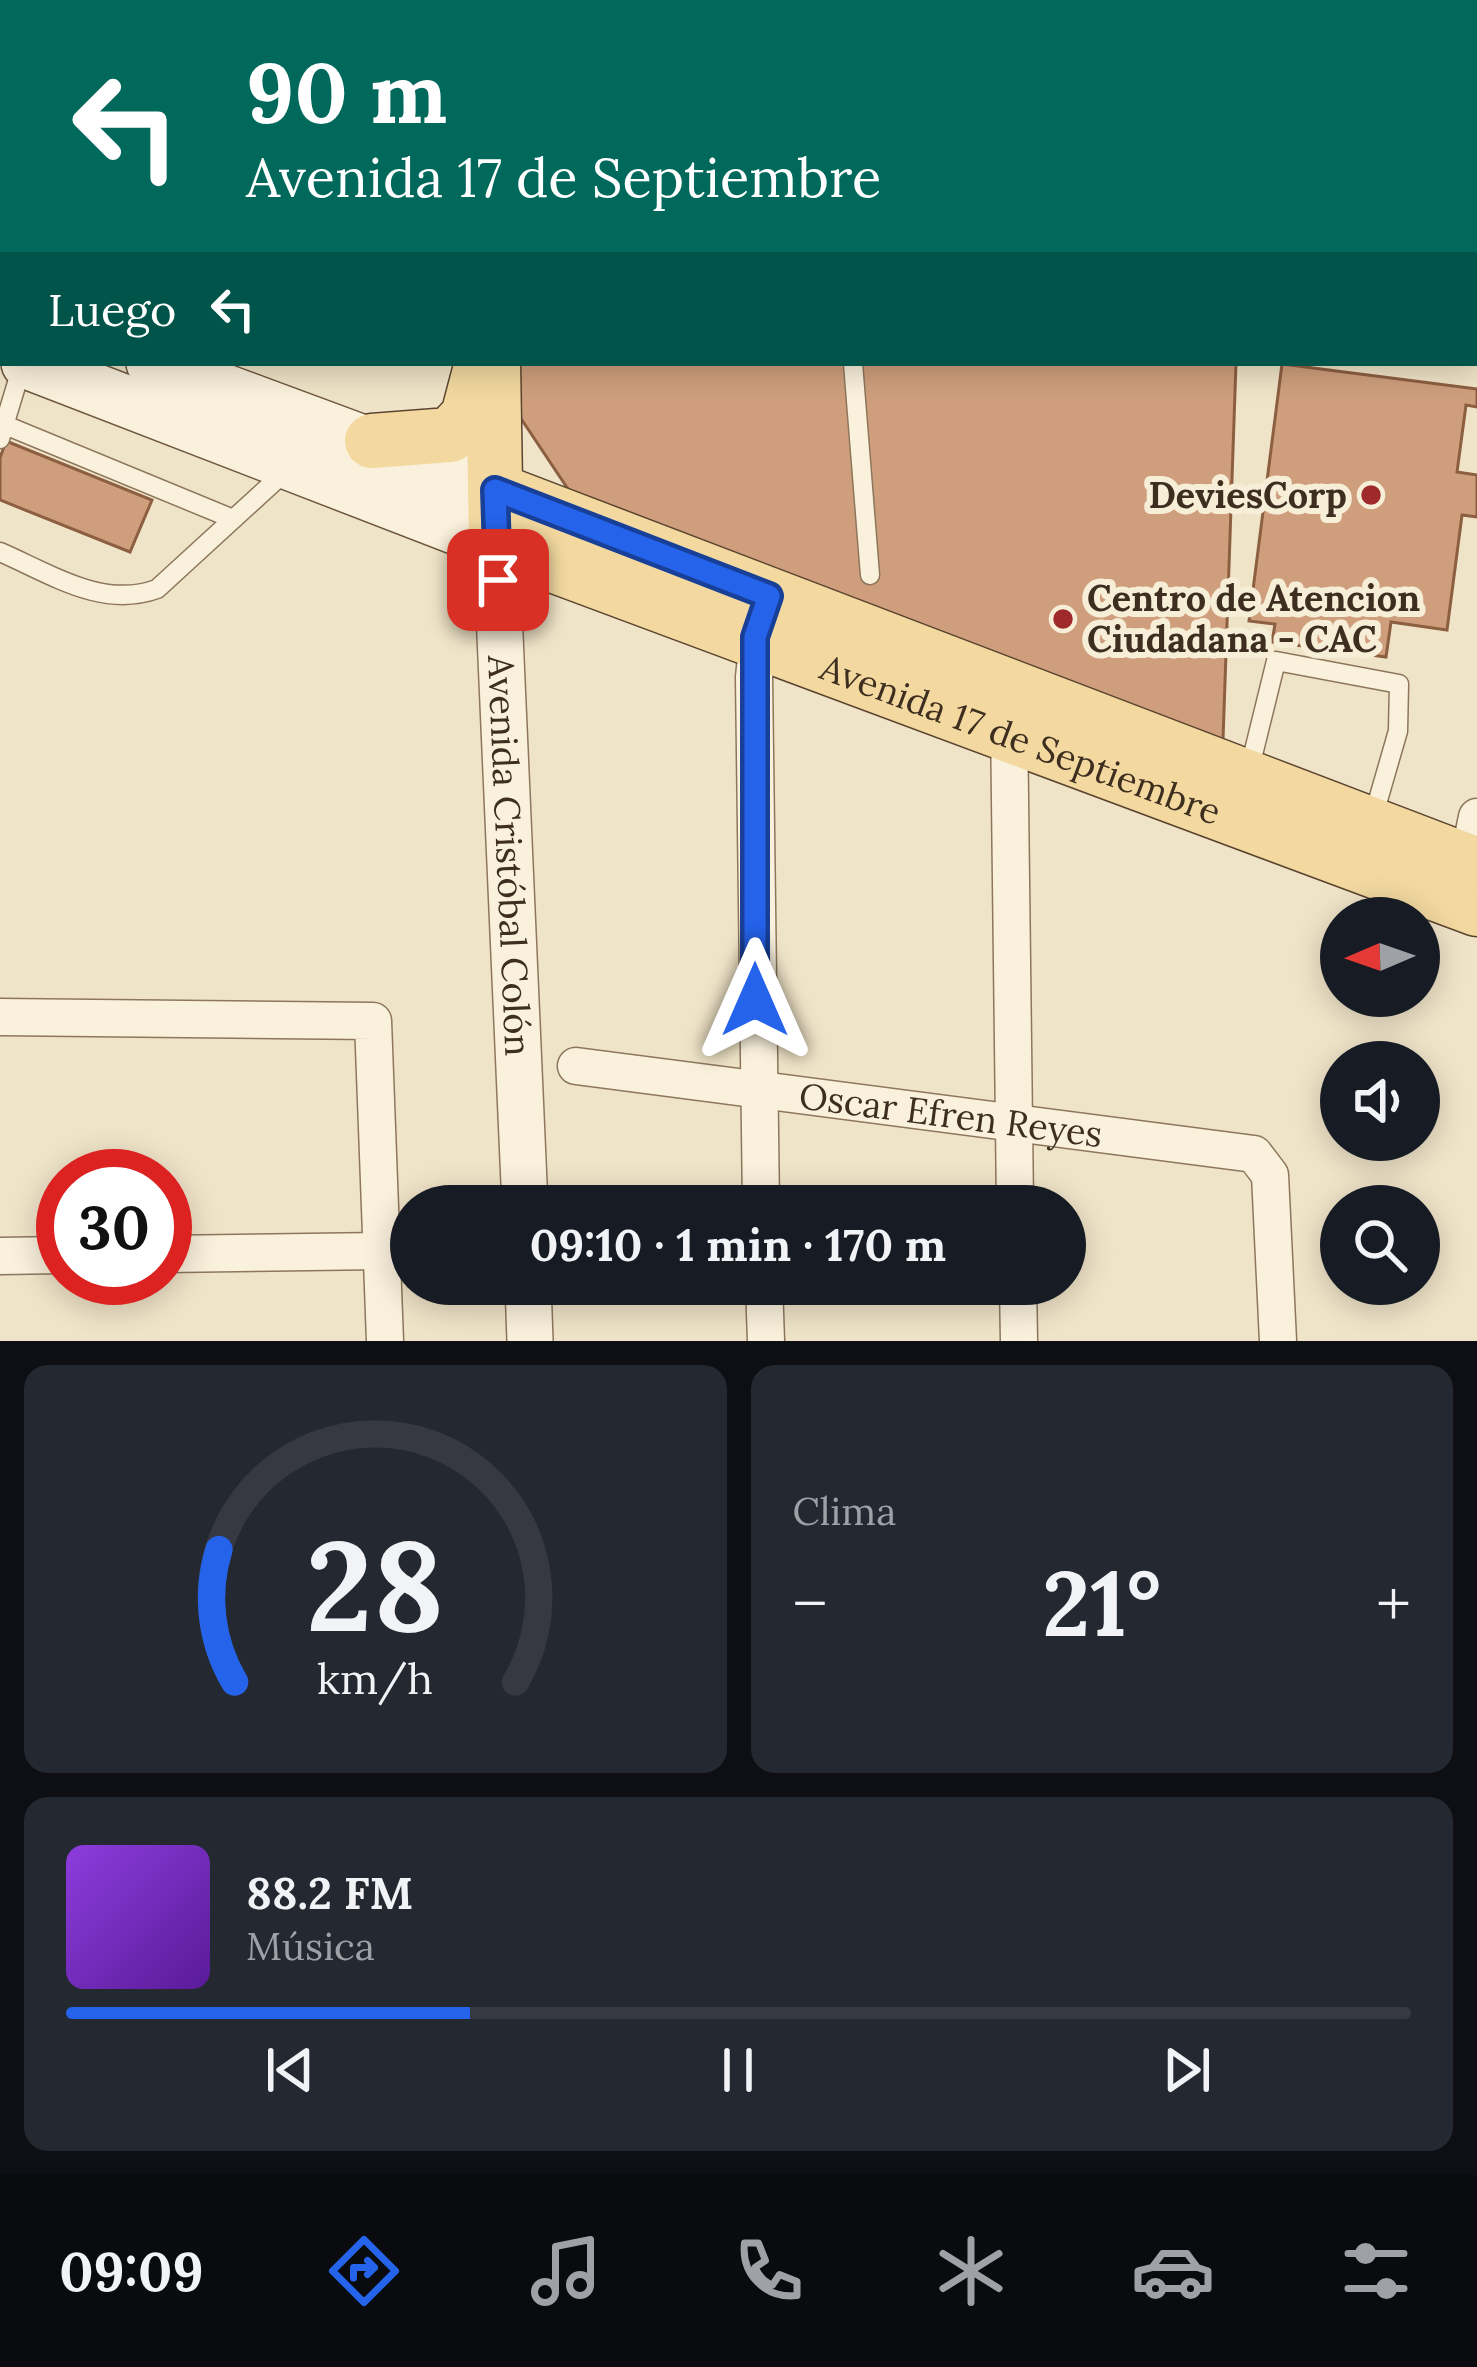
<!DOCTYPE html>
<html lang="es">
<head>
<meta charset="utf-8">
<style>
  :root { --surface:#171b24; --page:#242831; --text:#f1f3f6; --muted:#9ea1a6; --line:#363941; --accent:#2563eb }
  body { margin:0; font-family:Lora,serif; background:var(--page); color:var(--text); height:100vh; display:flex; flex-direction:column; font-size:45px; white-space:nowrap }
  * { box-sizing:border-box; margin:0 }
  p { font-size:39px; color:var(--muted) }
  .icon { flex:none; width:66px; height:66px; fill:none; stroke:currentColor; stroke-width:2; stroke-linecap:round; stroke-linejoin:round }
  .map { position:relative; height:1341px; overflow:hidden }
  .sheet { display:flex; flex-direction:column; gap:24px; padding:24px; background:#0d0f14; flex:1 }
  .sheet>* { flex:none }
  .top-card { position:absolute; left:0px; top:0px; width:1479px; height:366px; box-shadow:0 6px 30px #0003; background:#00695c; color:#fff; overflow:hidden }
  .needle { width:78px; rotate:268deg }
  .buttons { position:absolute; left:1320px; top:897px; display:grid; gap:24px }
  .buttons a { display:grid; place-items:center; width:120px; height:120px; border-radius:50%; background:var(--surface); box-shadow:0 6px 30px #0003; font-size:60px }
  .speed { position:absolute; left:36px; top:1149px; display:flex; gap:24px; font-size:60px; font-weight:700; text-align:center }
  .speed>* { display:grid; place-content:center; width:156px; height:156px; border-radius:50%; background:var(--surface); box-shadow:0 6px 30px #0003; line-height:1 }
  .speed .limit { border:18px solid #d22; background:#fff; color:#111 }
  .pin { position:absolute; display:grid; place-items:center; width:102px; height:102px; color:#fff; margin:-51px; border-radius:24px; box-shadow:0 6px 18px #0006 }
  .me { position:absolute; width:132px; margin:-66px; rotate:0deg; stroke-linejoin:round; filter:drop-shadow(0 0 9px #0008) }
  .turn { display:flex; align-items:center; gap:42px; height:252px; padding:0 48px; font-size:54px }
  .turn .icon { width:156px; height:156px; stroke-width:2.5 }
  .turn b { display:block; font-size:84px; line-height:102px }
  .then { display:flex; align-items:center; height:114px; padding:0 48px; background:#0003; gap:24px; font-size:45px }
  .big { font-size:90px; font-weight:800; line-height:1.1 }
  .sheet .card { flex:1; display:flex; flex-direction:column; justify-content:center; gap:18px; min-width:0; padding:0 42px; border-radius:24px; background:var(--page) }
  .sheet .dial { align-items:center; gap:0 }
  .dial svg { height:312px; overflow:visible; fill:none; stroke:var(--line); stroke-width:7; stroke-linecap:round; text-anchor:middle }
  .dial text { fill:var(--text); stroke:none }
  .song { display:flex; align-items:center; gap:36px }
  .cover { width:144px; height:144px; border-radius:18px; background:linear-gradient(135deg,hsl(270 70% 55%),hsl(270 70% 35%)) }
  .played { height:12px; border-radius:6px; background:linear-gradient(90deg,var(--accent) 30%,var(--line) 30%) }
  .keys { display:flex; justify-content:space-around; direction:ltr }
  .heat { display:flex; justify-content:space-between; align-items:center; font-size:66px; direction:ltr }
  .sheet .tiles { flex:1; display:grid; gap:24px; grid-template-columns:1fr 1fr }
  .card:last-child { grid-column:span 2 }
  .trip { position:absolute; left:390px; top:1185px; width:696px; height:120px; border-radius:60px; background:var(--surface); box-shadow:0 6px 30px #0003; font-weight:800; line-height:120px; text-align:center }
  .dock { display:flex; height:192px; justify-content:space-around; align-items:center; background:#090b0e; color:var(--muted) }
  .dock .icon { width:84px; height:84px }
  .dock .selected { color:var(--accent) }
  .dock b { font-size:54px; color:var(--text) }
  .map>svg:first-child { display:block }
</style>
</head>
<body>
<div class="map">
<svg width="1477" height="1341" viewBox="0 0 1477 1341">
  <rect width="100%" height="100%" fill="#f0e4c8"/>
  <g fill="#cf9f7d" stroke="#8d5f41" stroke-width="3">
    <path d="M512,0H921L928,3H512Z"/>
    <path d="M1287,0L1477,2L1476,287V3Z"/>
    <path d="M515,363H1236L1223,740L574,498L516,411Z"/>
    <path d="M1282,364L1477,389V407L1466,405L1457,472L1477,475V517L1462,515L1447,630L1391,622L1386,657L1272,642L1275,624L1249,621Z"/>
    <path d="M6,441L152,500L130,552L0,500V458Z"/>
  </g>
  <g fill="none" stroke-linecap="round" stroke-linejoin="round">
    <defs>
      <g id="service">
        <path d="M828,0L835,3"/>
        <path d="M853,363L870,575"/>
        <path d="M5,425L233,519"/>
        <path d="M0,439L23,363"/>
        <path d="M0,552C51,574 102,609 157,589L287,470"/>
        <path d="M1249,771L1276,661L1399,684L1398,731L1372,821"/>
      </g>
      <g id="minor">
        <path d="M117,0L125,3"/>
        <path d="M0,256L3,248"/>
        <path d="M760,623L754,677L761,1206"/>
        <path d="M1009,718L1015,1206"/>
        <path d="M1468,861L1477,817"/>
        <path d="M0,1017L373,1021L385,1341"/>
        <path id="s1" d="M576,1066L1254,1154L1270,1175L1278,1341"/>
        <path d="M165,1254L381,1251"/>
        <path d="M0,1256L63,1255"/>
        <path d="M764,1284L766,1341"/>
        <path d="M1018,1284L1019,1341"/>
      </g>
      <g id="tertiary">
        <path id="s2" d="M496,544L525,1206"/>
        <path d="M528,1284L530,1341"/>
      </g>
      <g id="secondary">
        <path d="M0,309L3,310"/>
        <path d="M27,363L496,544"/>
        <path d="M152,363L495,490"/>
      </g>
      <g id="primary">
        <path d="M488,0V3"/>
        <path id="s3" d="M493,363L496,544L1477,909"/>
        <path d="M372,441L450,435L468,416L482,363"/>
        <path d="M495,490L1477,865"/>
      </g>
    </defs>
    <use href="#service" stroke="#8d765c" stroke-width="21"/>
    <use href="#minor" stroke="#8d765c" stroke-width="39"/>
    <use href="#tertiary" stroke="#8d765c" stroke-width="48"/>
    <use href="#secondary" stroke="#6f573f" stroke-width="54"/>
    <use href="#primary" stroke="#5b4430" stroke-width="57"/>
    <use href="#service" stroke="#faf1dc" stroke-width="18"/>
    <use href="#minor" stroke="#faf1dc" stroke-width="36"/>
    <use href="#tertiary" stroke="#faf1dc" stroke-width="45"/>
    <use href="#secondary" stroke="#faf1dc" stroke-width="51"/>
    <use href="#primary" stroke="#f3d9a0" stroke-width="54"/>
  </g>
  <g fill="none" stroke-linecap="round" stroke-linejoin="round">
    <defs>
      <path id="route" d="M498,580L495,490L769,596L755,637V1000"/>
    </defs>
    <use href="#route" stroke="#184099" stroke-width="30"/>
    <use href="#route" stroke="#2563eb" stroke-width="21"/>
  </g>
  <g fill="#9e2a2b" stroke="#f7eed8" stroke-width="4.5">
    <circle cx="1371" cy="495" r="12"/>
    <circle cx="1063" cy="619" r="12"/>
  </g>
  <g text-anchor="middle" stroke-width="12" stroke-linejoin="round" paint-order="stroke">
    <g font-size="36" font-weight="bold" fill="#3d2e20" stroke="#f7eed8" text-anchor="end">
      <text x="1347" y="508">DeviesCorp</text>
      <text x="1087" y="611" text-anchor="start">Centro de Atencion<tspan x="1087" dy="41">Ciudadana - CAC</tspan></text>
    </g>
    <g font-size="36" fill="#3d2e20" stroke="#f7eed8">
      <text dy="13" stroke="none"><textPath href="#s3" startOffset="741">Avenida 17 de Septiembre</textPath></text>
      <text dy="13" stroke="none"><textPath href="#s2" startOffset="312">Avenida Cristóbal Colón</textPath></text>
      <text dy="13" stroke="none"><textPath href="#s1" startOffset="378">Oscar Efren Reyes</textPath></text>
    </g>
  </g>
</svg>
<div class="buttons">
<a><svg class="needle" viewBox="-14 -14 28 28"><path d="M0-13l5 13h-10z" fill="#e53935"/><path d="M0 13l5-13h-10z" fill="#9ea1a6"/></svg></a>
<a><svg class="icon" aria-label="sound" viewBox="0 0 24 24"><path d="M4 9h4l5-4v14l-5-4H4zM17 9q2 3 0 6"/></svg></a>
<a><svg class="icon" aria-label="search" viewBox="0 0 24 24"><circle cx="10" cy="10" r="6"/><path d="M15 15l6 6"/></svg></a>
</div>
<div class="speed"><div class="limit">30</div></div>
<div class="pin" style="left:498px;top:580px;background:#d93025"><svg class="icon" aria-label="arrive" viewBox="0 0 24 24"><path d="M6 21V4h12l-3 4 3 4H6"/></svg></div>
<svg class="me" style="left:755px;top:1000px" viewBox="-20 -20 40 40"><path d="M0-17L14 15 0 8-14 15z" fill="#2563eb" stroke="#fff" stroke-width="4"/></svg>
<div class="trip">09:10 · 1 min · 170 m</div>
<div class="top-card">
<div class="turn"><svg class="icon" aria-label="left" viewBox="0 0 24 24"><path d="M17 20v-9H6M10 6l-5 5 5 5"/></svg><div><b>90 m</b>Avenida 17 de Septiembre</div></div>
<div class="then">Luego<svg class="icon" aria-label="left" viewBox="0 0 24 24"><path d="M17 20v-9H6M10 6l-5 5 5 5"/></svg></div>
</div>
</div>
<section class="sheet">
<div class="tiles">
<div class="card dial"><svg viewBox="0 0 100 80">
<path d="M14 69A42 42 0 1 1 86 69"/>
<path d="M14 69A42 42 0 0 1 10 35" stroke="#2563eb"/>
<text x="50" y="56" font-size="32" font-weight="700">28</text>
<text x="50" y="72" font-size="11">km/h</text>
</svg></div>
<div class="card"><p>Clima</p>
<div class="heat"><a>−</a><b class="big">21°</b><a>+</a></div>
</div>
<div class="card">
<div class="song"><i class="cover"></i><div><b>88.2 FM</b><p>Música</p></div></div>
<div class="played"></div>
<div class="keys"><svg class="icon" aria-label="previous" viewBox="0 0 24 24"><path d="M18 5L8 12l10 7zM5 5v14"/></svg><svg class="icon" aria-label="pause" viewBox="0 0 24 24"><path d="M8 5v14M16 5v14"/></svg><svg class="icon" aria-label="next" viewBox="0 0 24 24"><path d="M6 5l10 7-10 7zM19 5v14"/></svg></div>
</div>
</div>
</section>
<nav class="dock">
<b>09:09</b>
<svg class="icon selected" aria-label="directions" viewBox="0 0 24 24"><path d="M12 3l9 9-9 9-9-9zM9 14v-3h6M13 9l2 2-2 2"/></svg>
<svg class="icon" aria-label="music" viewBox="0 0 24 24"><path d="M9 18V5l10-2v13"/><circle cx="6" cy="18" r="3"/><circle cx="16" cy="16" r="3"/></svg>
<svg class="icon" aria-label="phone" viewBox="0 0 24 24"><path d="M5 4h4l2 5-3 2q2 4 5 5l2-3 5 2v4C11 20 4 13 5 4z"/></svg>
<svg class="icon" aria-label="climate" viewBox="0 0 24 24"><path d="M12 3v18M4 7l16 10M4 17L20 7"/></svg>
<svg class="icon" aria-label="car" viewBox="0 0 24 24"><path d="M5 17H2v-5l4-1 3-4h7l3 4 3 1v5h-3M9 17h6M6 11h13"/><circle cx="7" cy="17" r="2"/><circle cx="17" cy="17" r="2"/></svg>
<svg class="icon" aria-label="filters" viewBox="0 0 24 24"><path d="M4 7h16M4 17h16"/><circle cx="9" cy="7" r="2"/><circle cx="15" cy="17" r="2"/></svg>
</nav>
</body>
</html>
